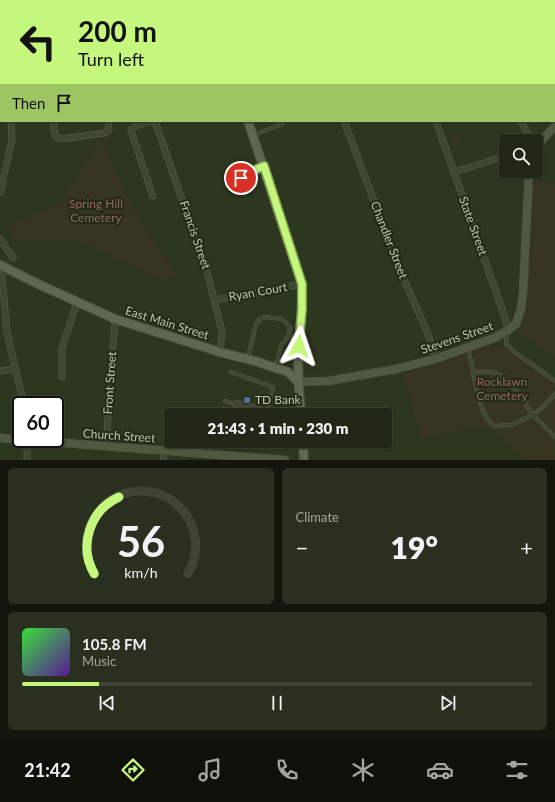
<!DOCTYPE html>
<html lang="en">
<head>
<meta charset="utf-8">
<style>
  :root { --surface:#222817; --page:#2a3020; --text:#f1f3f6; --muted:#a2a6a1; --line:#3f4436; --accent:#c5f77d }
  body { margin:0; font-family:Lato,sans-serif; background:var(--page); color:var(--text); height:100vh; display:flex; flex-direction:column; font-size:15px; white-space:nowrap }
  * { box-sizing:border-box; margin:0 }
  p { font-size:13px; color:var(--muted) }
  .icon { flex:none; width:22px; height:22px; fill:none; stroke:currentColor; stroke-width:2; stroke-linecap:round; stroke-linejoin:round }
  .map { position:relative; height:460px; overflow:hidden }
  .details { display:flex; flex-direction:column; gap:8px; padding:8px; background:#13160d; flex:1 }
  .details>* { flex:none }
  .top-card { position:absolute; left:0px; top:0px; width:555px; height:122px; box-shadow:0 1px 3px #0004,0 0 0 1px var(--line); background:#c5f77d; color:#111; overflow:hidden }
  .controls { position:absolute; left:499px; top:134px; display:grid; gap:8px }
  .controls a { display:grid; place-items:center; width:44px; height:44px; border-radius:4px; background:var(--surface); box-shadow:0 1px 3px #0004,0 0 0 1px var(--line); font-size:20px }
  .speed { position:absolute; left:12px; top:396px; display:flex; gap:8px; font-size:20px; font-weight:700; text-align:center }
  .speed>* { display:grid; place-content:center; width:52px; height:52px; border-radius:50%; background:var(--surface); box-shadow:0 1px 3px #0004,0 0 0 1px var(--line); line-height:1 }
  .speed .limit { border:2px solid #111; border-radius:6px; background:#fff; color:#111 }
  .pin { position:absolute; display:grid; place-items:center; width:34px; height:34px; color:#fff; margin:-17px; border:2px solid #fff; border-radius:50%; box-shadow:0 1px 4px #0007 }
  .me { position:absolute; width:44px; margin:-22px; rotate:5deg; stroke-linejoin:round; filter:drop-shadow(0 0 3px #0008) }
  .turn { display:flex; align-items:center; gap:14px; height:84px; padding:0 12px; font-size:18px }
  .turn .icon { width:52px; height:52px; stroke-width:2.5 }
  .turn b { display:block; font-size:28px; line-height:34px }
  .then { display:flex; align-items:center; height:38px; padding:0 12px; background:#0003; gap:8px; font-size:15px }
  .big { font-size:30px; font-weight:800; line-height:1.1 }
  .details .widget { flex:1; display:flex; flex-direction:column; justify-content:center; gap:6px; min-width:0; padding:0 14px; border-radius:6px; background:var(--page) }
  .details .dial { align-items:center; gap:0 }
  .dial svg { height:104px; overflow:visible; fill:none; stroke:var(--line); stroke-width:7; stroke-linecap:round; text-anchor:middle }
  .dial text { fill:var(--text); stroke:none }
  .song { display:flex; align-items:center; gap:12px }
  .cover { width:48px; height:48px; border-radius:6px; background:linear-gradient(135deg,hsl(120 70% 55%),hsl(270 70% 35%)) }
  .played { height:4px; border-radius:2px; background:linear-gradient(90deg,var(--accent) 15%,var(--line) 15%) }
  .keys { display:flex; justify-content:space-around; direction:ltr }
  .heat { display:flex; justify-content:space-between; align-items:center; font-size:22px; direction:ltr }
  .details .tiles { flex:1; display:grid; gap:8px; grid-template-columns:1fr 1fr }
  .widget:last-child { grid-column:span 2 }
  .trip { position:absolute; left:164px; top:408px; width:228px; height:40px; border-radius:4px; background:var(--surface); box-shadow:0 1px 3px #0004,0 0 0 1px var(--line); font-weight:800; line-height:40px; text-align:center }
  .menu { display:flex; height:64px; justify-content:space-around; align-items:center; background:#0e1009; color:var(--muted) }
  .menu .icon { width:28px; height:28px }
  .menu .active { color:var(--accent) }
  .menu b { font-size:18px; color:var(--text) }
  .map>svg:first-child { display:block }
</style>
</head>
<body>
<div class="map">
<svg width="555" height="460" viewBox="0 0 555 460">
  <rect width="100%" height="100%" fill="#2d361f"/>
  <g fill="#373521">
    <path d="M458,132L462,144L454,147L450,135Z"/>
    <path d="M101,138L125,193L137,215L177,276L162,280L79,241L11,239L7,227L60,202Z"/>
    <path d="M531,179L555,184V356L518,333L523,321L528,295Z"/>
    <path d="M510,344L555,378V460H525L496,433L485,426L421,439L403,374L448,360L471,351Z"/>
  </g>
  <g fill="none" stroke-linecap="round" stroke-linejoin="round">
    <defs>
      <g id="lane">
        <path d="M0,91H1"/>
        <path d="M254,135L282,124"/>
        <path d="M243,186L241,180L243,175L261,167"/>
        <path d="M507,332L506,344L516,353L555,381"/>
        <path d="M468,348L473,372"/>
        <path d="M248,358L256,324L260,319L266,317L282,319L290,327L289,336"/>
        <path d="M276,367L281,345L289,336L297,337"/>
        <path d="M231,372L273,387L267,411"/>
        <path d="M473,372C480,372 488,371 495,373C510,377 524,403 533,415L511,425L494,426C481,417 476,388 473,372Z"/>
        <path d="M555,394L542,408L533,415L555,437"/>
        <path d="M225,401L260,412"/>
        <path d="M234,403L238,402L265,410"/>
        <path d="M234,404L236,407L256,413"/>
      </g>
      <g id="street">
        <path d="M44,0V1"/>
        <path d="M125,0L126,1"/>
        <path d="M300,0V1"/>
        <path d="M393,0V1"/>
        <path d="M0,105H1"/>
        <path d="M54,121V128L56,137L61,139L105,133L109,130L108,121"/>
        <path d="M152,121L136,126L131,130L153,196"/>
        <path d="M155,121L208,275L222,331L220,352"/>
        <path d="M344,121L400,270L428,334L435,359"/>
        <path d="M436,121L507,323V331"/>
        <path d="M521,121L532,141"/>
        <path d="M454,172L506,156"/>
        <path d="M0,192L12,141L11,121"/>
        <path d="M0,239L13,258"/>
        <path d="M5,268L2,277L7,332L24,405"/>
        <path d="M215,300L302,284"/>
        <path d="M0,371L16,369"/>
        <path d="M62,377V348L77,302"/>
        <path d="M27,439V460"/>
        <path d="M106,446L115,319"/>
        <path d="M163,451L164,460"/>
      </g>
      <g id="secondary">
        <path d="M142,1L146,0"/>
        <path d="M0,30H1"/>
        <path d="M536,148L542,140L555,126"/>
        <path d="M298,382L328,381L396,369L435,359L494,338L507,331L516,324L521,309L523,294L529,171"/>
        <path d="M0,438L285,460"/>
      </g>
      <g id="primary">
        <path d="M206,0V1"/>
        <path d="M248,121L302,284C303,308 299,332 298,356C298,376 299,395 301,415"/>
        <path d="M0,265L36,283L115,319L223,353L255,361L288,372L298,382"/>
        <path d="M303,441L304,460"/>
      </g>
    </defs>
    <use href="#lane" stroke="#4b533f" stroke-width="4.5"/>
    <use href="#street" stroke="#4b533f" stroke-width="7"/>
    <use href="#secondary" stroke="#4b533f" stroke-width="9"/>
    <use href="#primary" stroke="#4b533f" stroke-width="10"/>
    <use href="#lane" stroke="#3f4632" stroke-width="2.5"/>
    <use href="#street" stroke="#3f4632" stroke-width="5"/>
    <use href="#secondary" stroke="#4f5940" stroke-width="7"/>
    <use href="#primary" stroke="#5e6750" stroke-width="8"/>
  </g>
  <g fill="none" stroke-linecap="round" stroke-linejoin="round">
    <defs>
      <path id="route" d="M241,178L243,175L264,166L302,284V309L299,346"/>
    </defs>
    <use href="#route" stroke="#80a151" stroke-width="10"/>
    <use href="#route" stroke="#c5f77d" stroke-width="7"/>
  </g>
  <circle fill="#5c6f8a" stroke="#232b18" stroke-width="1.5" cx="247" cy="400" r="4"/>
  <g text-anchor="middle" stroke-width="4" stroke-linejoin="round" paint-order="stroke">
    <g font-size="12" fill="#936664" stroke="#232b18">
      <text x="96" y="208">Spring Hill<tspan x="96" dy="14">Cemetery</tspan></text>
      <text x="502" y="386">Rocklawn<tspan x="502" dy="14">Cemetery</tspan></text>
    </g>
    <g font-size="12" fill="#bac4ac" stroke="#232b18">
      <text transform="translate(473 226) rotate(70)" y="4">State Street</text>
      <text transform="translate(195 235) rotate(71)" y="4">Francis Street</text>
      <text transform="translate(389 240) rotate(69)" y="4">Chandler Street</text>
      <text transform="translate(258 292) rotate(-10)" y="4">Ryan Court</text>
      <text transform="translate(167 323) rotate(17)" y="4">East Main Street</text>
      <text transform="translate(457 338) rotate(-19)" y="4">Stevens Street</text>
      <text transform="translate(110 383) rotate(-86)" y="4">Front Street</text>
      <text transform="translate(119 436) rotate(4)" y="4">Church Street</text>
    </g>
    <g font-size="12" fill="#bac4ac" stroke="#232b18" text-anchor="start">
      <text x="255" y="404">TD Bank</text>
    </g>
  </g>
</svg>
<div class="controls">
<a><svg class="icon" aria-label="search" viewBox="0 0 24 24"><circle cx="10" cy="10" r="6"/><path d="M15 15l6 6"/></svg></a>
</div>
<div class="speed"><div class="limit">60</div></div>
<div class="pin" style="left:241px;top:178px;background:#d93025"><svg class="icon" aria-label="arrive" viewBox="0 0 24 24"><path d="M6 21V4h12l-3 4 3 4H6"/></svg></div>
<svg class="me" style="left:299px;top:346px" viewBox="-20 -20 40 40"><path d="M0-17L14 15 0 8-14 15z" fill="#c5f77d" stroke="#fff" stroke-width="4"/></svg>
<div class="trip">21:43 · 1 min · 230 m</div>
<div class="top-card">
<div class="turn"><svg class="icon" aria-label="left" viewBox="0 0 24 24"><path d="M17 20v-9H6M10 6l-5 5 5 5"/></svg><div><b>200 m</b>Turn left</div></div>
<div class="then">Then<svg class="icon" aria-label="arrive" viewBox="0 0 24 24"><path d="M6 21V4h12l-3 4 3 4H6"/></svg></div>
</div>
</div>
<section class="details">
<div class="tiles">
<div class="widget dial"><svg viewBox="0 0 100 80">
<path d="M14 69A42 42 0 1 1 86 69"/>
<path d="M14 69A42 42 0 0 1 33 10" stroke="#c5f77d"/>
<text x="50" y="56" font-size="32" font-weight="700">56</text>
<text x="50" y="72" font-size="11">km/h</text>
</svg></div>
<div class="widget"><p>Climate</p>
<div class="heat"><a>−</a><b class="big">19°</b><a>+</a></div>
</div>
<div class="widget">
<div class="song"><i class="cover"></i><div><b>105.8 FM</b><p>Music</p></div></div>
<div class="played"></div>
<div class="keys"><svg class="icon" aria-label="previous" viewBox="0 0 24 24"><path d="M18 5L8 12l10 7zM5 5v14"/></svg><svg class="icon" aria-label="pause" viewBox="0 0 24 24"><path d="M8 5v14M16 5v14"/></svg><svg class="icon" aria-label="next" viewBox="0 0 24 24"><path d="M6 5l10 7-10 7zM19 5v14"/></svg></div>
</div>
</div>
</section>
<nav class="menu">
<b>21:42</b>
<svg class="icon active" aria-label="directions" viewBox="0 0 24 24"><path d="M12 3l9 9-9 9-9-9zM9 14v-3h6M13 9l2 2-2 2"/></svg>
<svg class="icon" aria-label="music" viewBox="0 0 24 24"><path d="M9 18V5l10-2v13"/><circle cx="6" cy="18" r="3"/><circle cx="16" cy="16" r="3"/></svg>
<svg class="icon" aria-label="phone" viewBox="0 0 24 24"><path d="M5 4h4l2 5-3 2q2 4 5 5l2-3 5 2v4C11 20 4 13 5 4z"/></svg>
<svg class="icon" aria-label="climate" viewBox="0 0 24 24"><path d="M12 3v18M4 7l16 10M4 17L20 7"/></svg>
<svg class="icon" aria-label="car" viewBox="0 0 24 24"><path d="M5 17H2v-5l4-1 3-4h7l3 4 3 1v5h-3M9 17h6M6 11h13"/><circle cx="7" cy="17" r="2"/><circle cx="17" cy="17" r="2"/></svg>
<svg class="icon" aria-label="filters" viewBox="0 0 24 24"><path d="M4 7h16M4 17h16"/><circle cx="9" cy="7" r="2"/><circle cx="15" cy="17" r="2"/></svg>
</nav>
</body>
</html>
